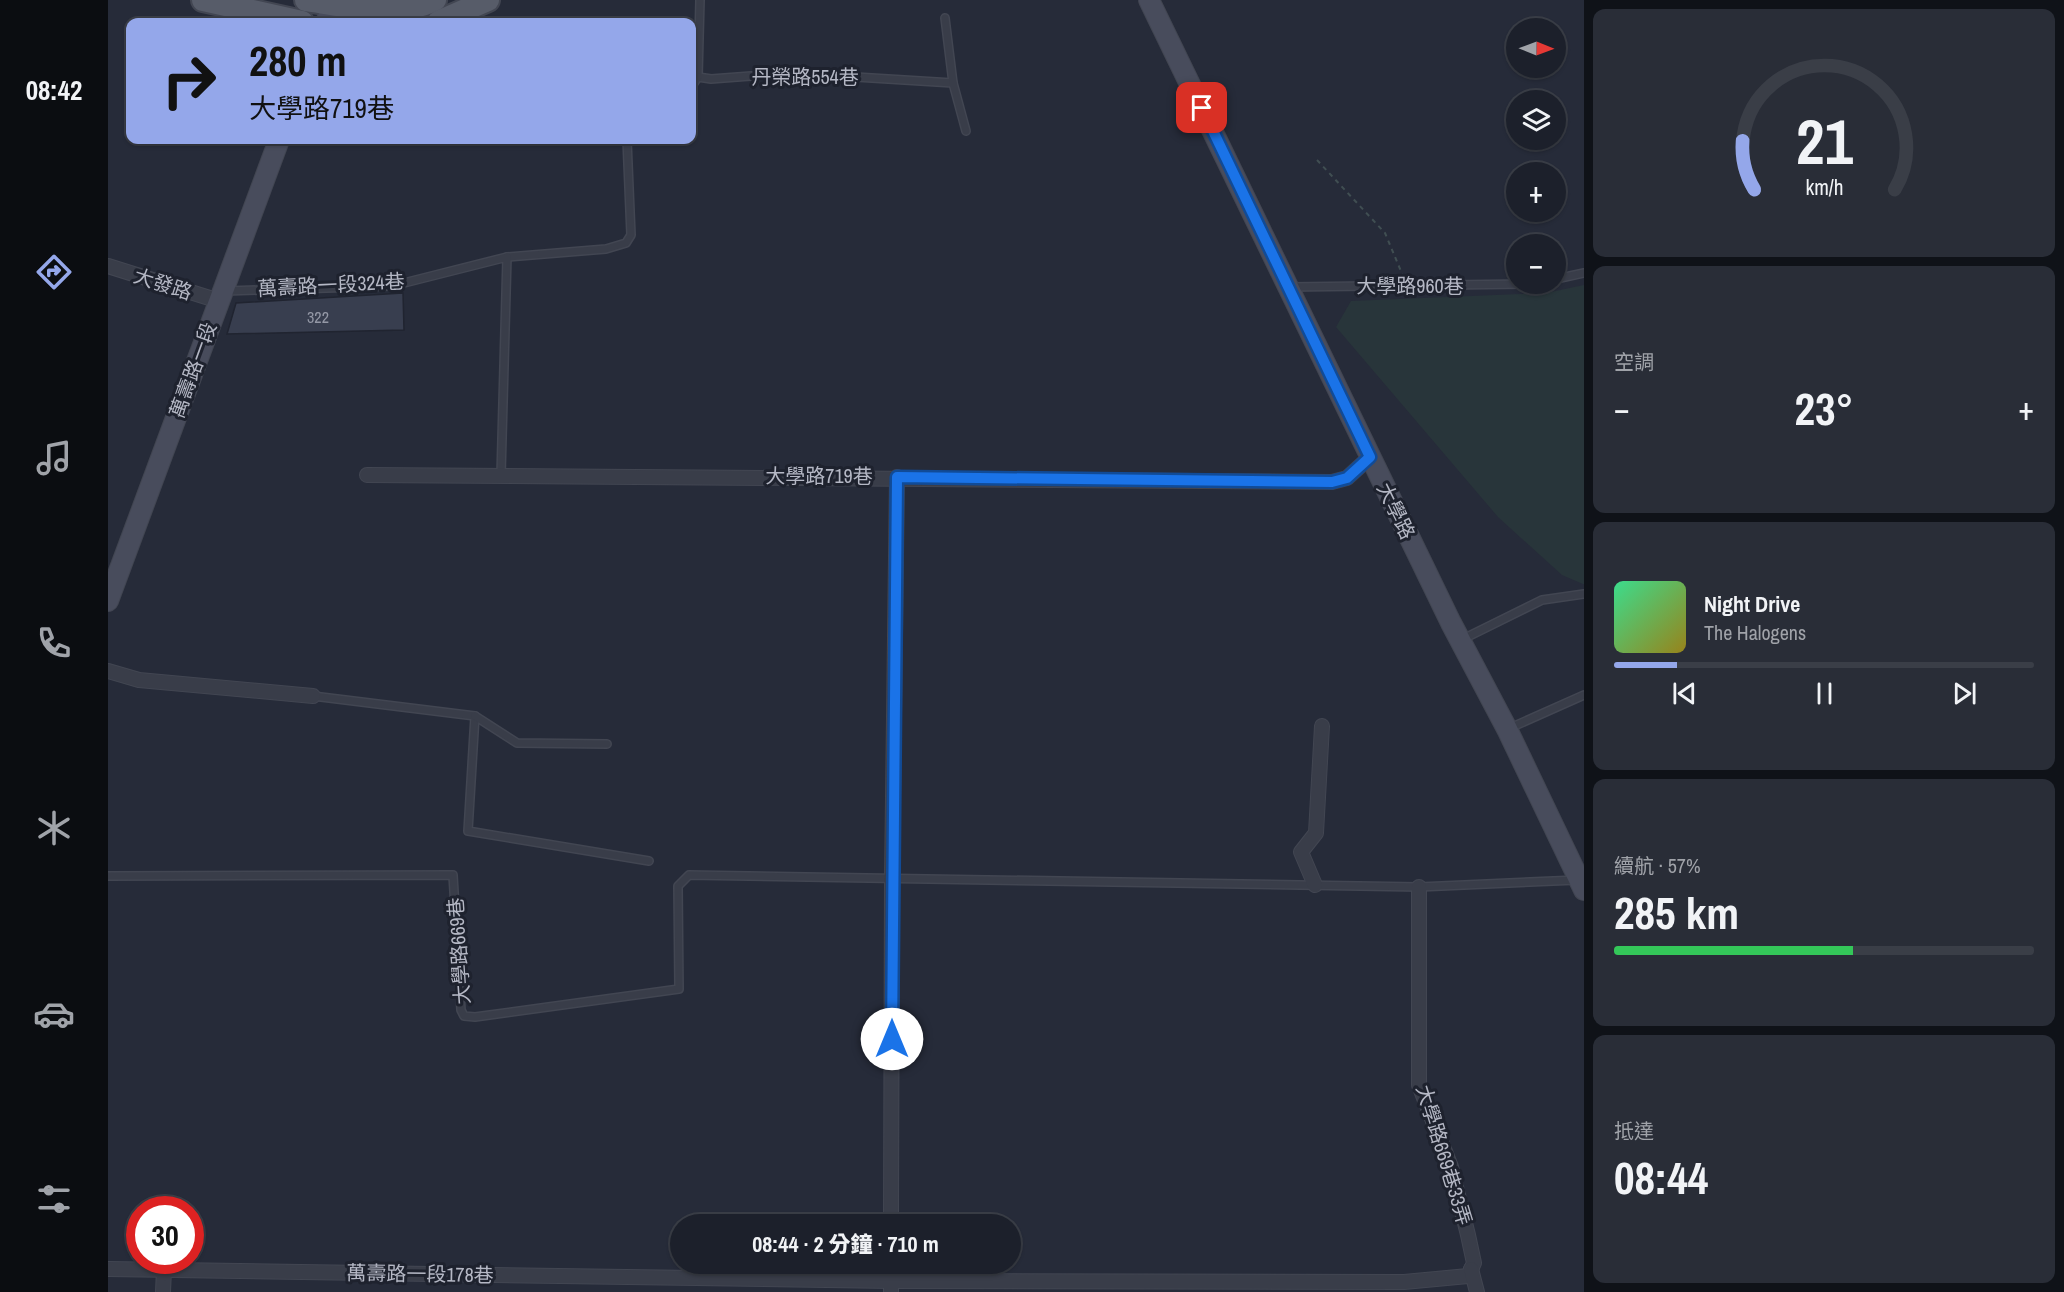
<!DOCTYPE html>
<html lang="zh-TW">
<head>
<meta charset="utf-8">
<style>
  :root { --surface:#1c202b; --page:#292d37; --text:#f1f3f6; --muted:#a0a3a9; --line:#3a3e47; --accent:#94a7ea }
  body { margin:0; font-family:"Archivo Narrow","Noto Sans TC",sans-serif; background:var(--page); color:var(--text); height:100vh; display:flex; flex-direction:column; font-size:22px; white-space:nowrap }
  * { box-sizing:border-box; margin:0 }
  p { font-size:20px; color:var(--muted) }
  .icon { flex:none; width:33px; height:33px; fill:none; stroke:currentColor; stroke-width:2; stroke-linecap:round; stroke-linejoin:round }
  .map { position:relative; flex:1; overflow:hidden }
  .side { display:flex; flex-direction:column; gap:9px; padding:9px; background:#0f1218; width:480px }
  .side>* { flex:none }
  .guide { position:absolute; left:18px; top:18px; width:570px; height:126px; border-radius:12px; box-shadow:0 2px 4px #0004,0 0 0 2px var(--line); background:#94a7ea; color:#111; overflow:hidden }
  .needle { width:39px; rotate:91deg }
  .fabs { position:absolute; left:1398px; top:18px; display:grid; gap:12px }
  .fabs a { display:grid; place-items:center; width:60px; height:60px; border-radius:50%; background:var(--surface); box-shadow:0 2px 4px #0004,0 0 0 2px var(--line); font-size:30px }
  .speed { position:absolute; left:18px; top:1196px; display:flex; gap:12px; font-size:30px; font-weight:700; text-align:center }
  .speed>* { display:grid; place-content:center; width:78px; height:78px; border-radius:50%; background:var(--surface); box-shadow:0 2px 4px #0004,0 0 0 2px var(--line); line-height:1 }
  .speed .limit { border:9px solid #d22; background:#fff; color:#111 }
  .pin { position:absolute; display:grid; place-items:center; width:51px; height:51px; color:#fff; margin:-26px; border-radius:12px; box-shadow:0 3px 9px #0006 }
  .me { position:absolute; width:66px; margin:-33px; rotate:0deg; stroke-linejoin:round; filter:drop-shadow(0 0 4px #0008) }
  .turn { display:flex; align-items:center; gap:21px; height:126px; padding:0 24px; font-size:27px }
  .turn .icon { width:78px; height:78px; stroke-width:2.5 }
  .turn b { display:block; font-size:42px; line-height:51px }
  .big { font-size:45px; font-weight:800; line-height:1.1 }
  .side .tile { flex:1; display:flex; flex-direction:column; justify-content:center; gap:9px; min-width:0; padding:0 21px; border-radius:12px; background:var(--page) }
  .side .dial { align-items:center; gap:0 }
  .dial svg { height:156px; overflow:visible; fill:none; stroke:var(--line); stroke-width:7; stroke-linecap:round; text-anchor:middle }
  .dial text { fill:var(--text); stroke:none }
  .song { display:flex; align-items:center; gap:18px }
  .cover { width:72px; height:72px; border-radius:9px; background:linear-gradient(135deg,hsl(150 70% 55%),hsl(50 70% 35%)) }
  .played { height:6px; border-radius:3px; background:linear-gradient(90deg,var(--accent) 15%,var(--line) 15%) }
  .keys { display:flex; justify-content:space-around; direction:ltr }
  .heat { display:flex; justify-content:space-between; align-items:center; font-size:33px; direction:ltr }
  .charge { height:9px; border-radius:4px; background:linear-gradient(90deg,#34c759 57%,var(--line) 0) }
  .trip { position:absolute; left:562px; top:1214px; width:351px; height:60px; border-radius:30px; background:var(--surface); box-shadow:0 2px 4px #0004,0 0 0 2px var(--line); font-weight:800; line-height:60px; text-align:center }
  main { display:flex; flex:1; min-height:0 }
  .tab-bar { display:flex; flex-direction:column; width:108px; justify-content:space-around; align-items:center; background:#0b0d11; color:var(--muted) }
  .tab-bar .icon { width:42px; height:42px }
  .tab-bar .selected { color:var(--accent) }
  .tab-bar b { font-size:27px; color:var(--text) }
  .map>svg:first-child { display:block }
</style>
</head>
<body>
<main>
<nav class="tab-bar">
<b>08:42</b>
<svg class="icon selected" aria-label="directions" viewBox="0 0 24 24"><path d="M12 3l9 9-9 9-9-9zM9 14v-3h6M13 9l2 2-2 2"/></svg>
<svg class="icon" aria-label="music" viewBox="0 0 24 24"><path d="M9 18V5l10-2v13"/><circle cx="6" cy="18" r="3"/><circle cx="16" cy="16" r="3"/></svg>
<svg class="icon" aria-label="phone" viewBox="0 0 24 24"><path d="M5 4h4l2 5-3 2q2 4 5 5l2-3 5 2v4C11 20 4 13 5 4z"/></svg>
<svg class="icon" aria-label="climate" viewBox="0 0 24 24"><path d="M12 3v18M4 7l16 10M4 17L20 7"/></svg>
<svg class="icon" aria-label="car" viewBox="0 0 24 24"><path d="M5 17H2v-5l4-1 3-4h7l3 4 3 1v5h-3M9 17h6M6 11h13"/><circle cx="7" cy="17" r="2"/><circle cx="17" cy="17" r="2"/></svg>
<svg class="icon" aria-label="filters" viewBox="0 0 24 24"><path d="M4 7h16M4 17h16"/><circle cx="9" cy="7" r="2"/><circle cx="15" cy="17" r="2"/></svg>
</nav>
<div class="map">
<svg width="1476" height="1292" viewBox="0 0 1476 1292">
  <rect width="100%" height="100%" fill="#262b39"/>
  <path fill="#28353a" d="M1476,285V584H1475L1454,575L1390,517L1228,327L1243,301L1438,293Z"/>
  <path fill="#383e4f" stroke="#202430" stroke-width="1.5" d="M295,293L296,330L119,334L128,303Z"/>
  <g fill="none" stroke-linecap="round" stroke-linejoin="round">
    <defs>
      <g id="service">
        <path d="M592,0L590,77L603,79L683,73L845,83"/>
        <path d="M837,18L845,83L858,131"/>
        <path d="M584,86L590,77"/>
        <path d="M399,257L498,249L518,243L523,235L519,140"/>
        <path d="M1448,279L1476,273"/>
        <path d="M1182,287L1422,284"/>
        <path d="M118,291L284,286L399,257L393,475"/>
        <path d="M1353,640L1434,600L1476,594"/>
        <path d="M205,696L367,716L360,831L541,861"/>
        <path d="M367,716L409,743L499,744"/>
        <path d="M1402,728L1476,695"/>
        <path d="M0,876L345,875L353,1010L356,1016L367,1017L571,989L570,886L581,875L1311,887L1469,880"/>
      </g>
      <g id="minor">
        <path d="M0,266L111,301"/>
        <path d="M259,475L1224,482L1239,478L1262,457"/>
        <path d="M0,671L31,680L205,696"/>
        <path d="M1207,885L1193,852L1208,833L1214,726"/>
        <path d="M783,1224L784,877L789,477"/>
        <path d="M0,1269L783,1281L1296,1282L1360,1276L1366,1263L1360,1235L1343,1167L1311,1085V887"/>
        <path d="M1363,1269L1369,1292"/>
        <path d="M55,1292L56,1270"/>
        <path d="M783,1292V1263"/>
      </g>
      <g id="secondary">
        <path d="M1041,0L1343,623L1399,729L1476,890"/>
        <path d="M218,22L228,0"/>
        <path d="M0,601L171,140"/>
      </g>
      <g id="primary">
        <path d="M95,0L194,22"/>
        <path d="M198,0C242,6 284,20 327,0"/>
        <path d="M330,22L380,0"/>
      </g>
    </defs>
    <use href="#service" stroke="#424652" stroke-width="10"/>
    <use href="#minor" stroke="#424652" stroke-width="16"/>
    <use href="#secondary" stroke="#424652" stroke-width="22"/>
    <use href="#primary" stroke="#424652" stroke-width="26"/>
    <path stroke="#404e52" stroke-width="2" stroke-dasharray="4.5 4.5" stroke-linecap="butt" d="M1209,160L1277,233L1295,276"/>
    <use href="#service" stroke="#393d49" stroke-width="7"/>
    <use href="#minor" stroke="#393d49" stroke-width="14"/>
    <use href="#secondary" stroke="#484c5c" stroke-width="20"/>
    <use href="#primary" stroke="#575c69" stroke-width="22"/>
  </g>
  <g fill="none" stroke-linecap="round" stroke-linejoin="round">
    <defs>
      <path id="route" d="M784,1039L789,477L1224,482L1239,478L1262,457L1094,108"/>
    </defs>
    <use href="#route" stroke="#114b97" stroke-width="15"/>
    <use href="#route" stroke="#1a73e8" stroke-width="10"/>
  </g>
  <g text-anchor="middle" stroke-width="6" stroke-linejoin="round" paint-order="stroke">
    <g font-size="16" fill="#9498a6">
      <text x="210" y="323">322</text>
    </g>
    <g font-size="20" fill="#b5b8c5" stroke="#1e222e">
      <text x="697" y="84">丹榮路554巷</text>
      <text transform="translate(55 284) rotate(18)" y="7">大發路</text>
      <text transform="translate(223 285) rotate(-3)" y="7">萬壽路一段324巷</text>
      <text x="1302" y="293">大學路960巷</text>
      <text transform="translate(85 370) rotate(-70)" y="7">萬壽路一段</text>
      <text x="711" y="483">大學路719巷</text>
      <text transform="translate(1288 511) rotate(64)" y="7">大學路</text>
      <text transform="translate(351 951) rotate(-94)" y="7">大學路669巷</text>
      <text transform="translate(1336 1155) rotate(73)" y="7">大學路669巷33弄</text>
      <text transform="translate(312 1274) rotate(1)" y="7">萬壽路一段178巷</text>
    </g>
  </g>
</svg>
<div class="fabs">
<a><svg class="needle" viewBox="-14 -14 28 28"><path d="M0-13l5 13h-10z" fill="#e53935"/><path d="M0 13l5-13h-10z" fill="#a0a3a9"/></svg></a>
<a><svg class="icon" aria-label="layers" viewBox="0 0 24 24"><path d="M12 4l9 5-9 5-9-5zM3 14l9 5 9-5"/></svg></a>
<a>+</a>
<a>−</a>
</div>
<div class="speed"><div class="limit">30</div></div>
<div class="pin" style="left:1094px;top:108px;background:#d93025"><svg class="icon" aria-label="arrive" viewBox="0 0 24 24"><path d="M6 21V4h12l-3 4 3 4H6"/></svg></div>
<svg class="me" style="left:784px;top:1039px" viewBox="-20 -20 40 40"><circle r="19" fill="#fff"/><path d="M0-13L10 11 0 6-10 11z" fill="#1a73e8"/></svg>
<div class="trip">08:44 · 2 分鐘 · 710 m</div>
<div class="guide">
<div class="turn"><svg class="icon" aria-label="right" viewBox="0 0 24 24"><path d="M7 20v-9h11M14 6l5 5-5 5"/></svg><div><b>280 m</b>大學路719巷</div></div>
</div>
</div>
<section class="side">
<div class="tile dial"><svg viewBox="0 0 100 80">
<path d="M14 69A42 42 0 1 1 86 69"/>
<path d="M14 69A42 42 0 0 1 8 44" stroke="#94a7ea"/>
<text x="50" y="56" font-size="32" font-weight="700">21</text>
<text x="50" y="72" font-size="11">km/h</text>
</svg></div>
<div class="tile"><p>空調</p>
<div class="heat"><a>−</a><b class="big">23°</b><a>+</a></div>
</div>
<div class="tile">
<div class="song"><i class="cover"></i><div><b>Night Drive</b><p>The Halogens</p></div></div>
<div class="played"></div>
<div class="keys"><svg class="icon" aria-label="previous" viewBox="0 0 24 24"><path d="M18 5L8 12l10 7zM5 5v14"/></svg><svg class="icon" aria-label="pause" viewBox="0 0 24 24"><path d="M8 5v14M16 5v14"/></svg><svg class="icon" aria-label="next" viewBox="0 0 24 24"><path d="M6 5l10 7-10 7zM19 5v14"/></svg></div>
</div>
<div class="tile"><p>續航 · 57%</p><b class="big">285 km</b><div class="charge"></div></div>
<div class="tile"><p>抵達</p><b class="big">08:44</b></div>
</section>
</main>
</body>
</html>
